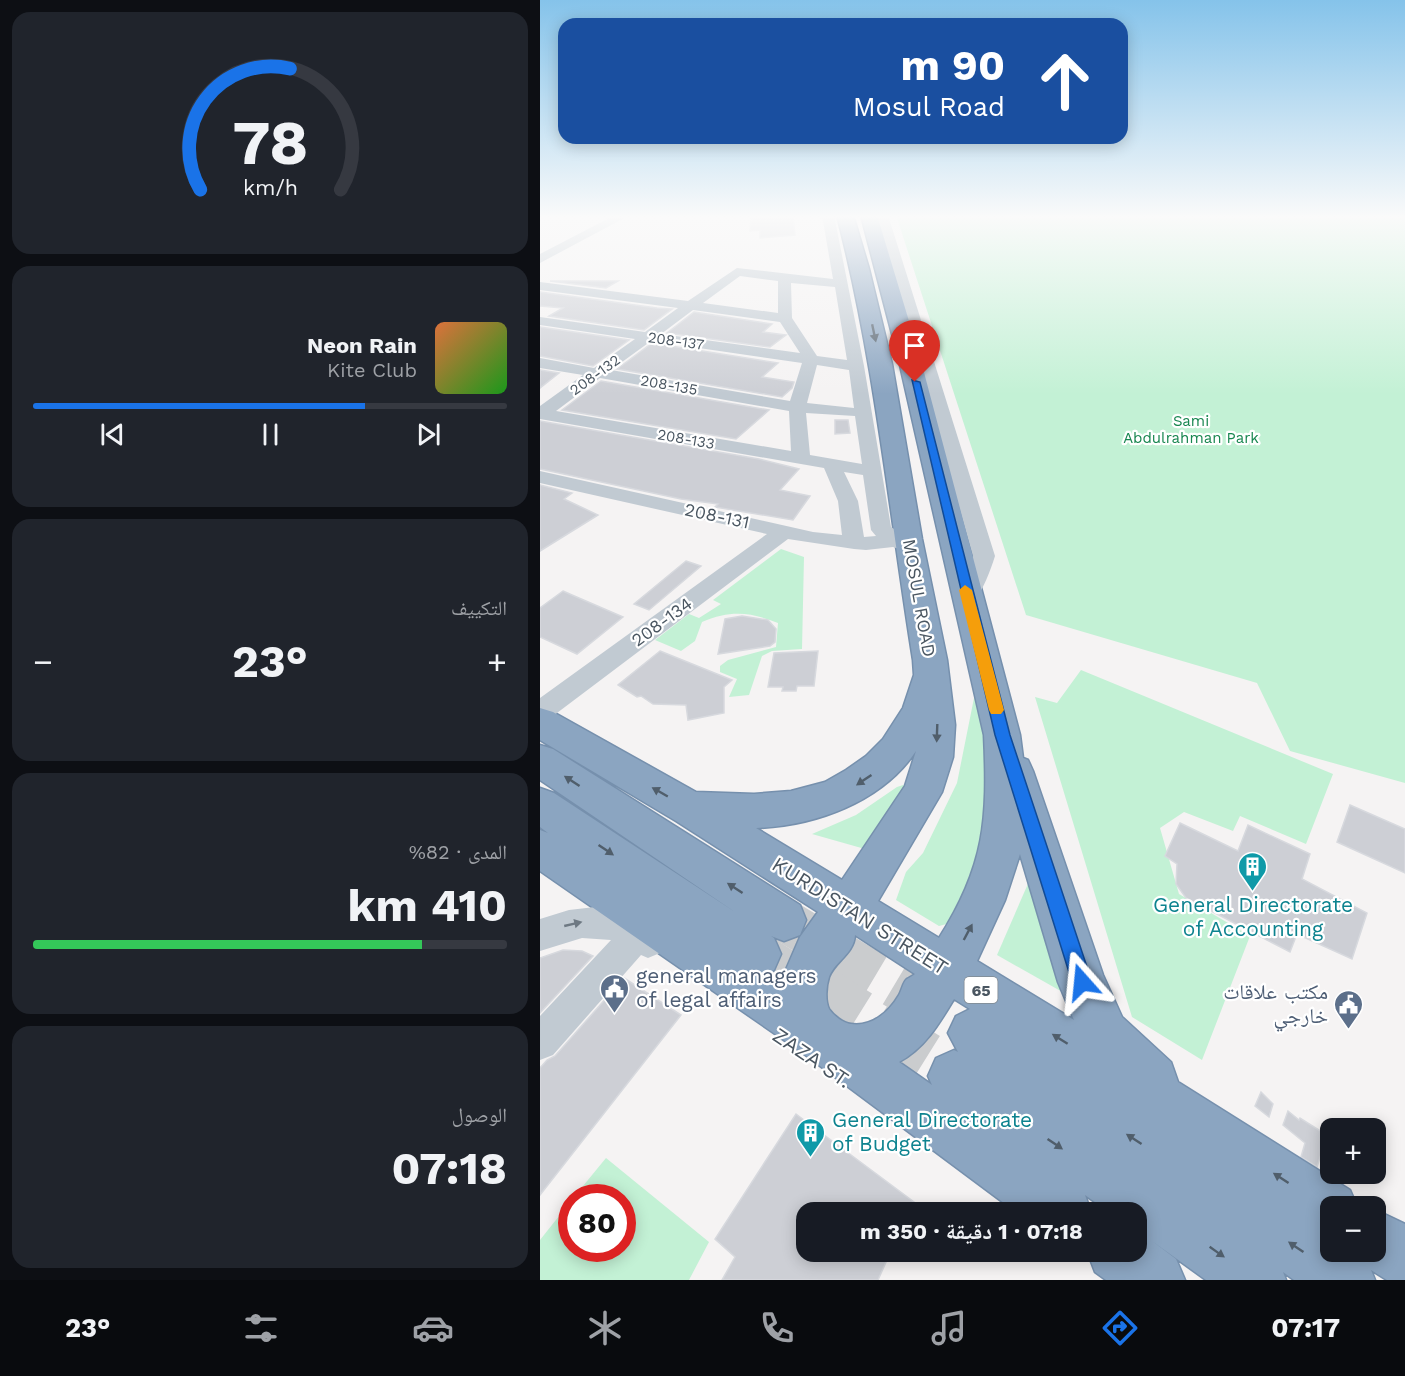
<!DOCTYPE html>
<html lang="ar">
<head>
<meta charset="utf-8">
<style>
  :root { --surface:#171b24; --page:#20242c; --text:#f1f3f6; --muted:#9ea1a6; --line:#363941; --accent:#1a73e8 }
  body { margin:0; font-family:"Work Sans","Noto Naskh Arabic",sans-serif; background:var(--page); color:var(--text); direction:rtl; height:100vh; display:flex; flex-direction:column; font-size:22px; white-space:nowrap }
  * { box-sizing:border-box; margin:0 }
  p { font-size:20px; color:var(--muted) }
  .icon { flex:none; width:33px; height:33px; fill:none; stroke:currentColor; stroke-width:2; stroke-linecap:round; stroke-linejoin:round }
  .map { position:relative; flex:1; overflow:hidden; direction:ltr }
  .panel { display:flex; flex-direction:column; gap:12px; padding:12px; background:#0d0f14; width:540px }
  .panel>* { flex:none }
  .guide { position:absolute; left:18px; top:18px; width:570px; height:126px; border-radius:18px; box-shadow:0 3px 15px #0003; direction:rtl; background:#1a4fa0; color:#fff; overflow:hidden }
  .fabs { position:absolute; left:780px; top:1118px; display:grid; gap:12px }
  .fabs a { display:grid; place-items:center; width:66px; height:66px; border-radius:12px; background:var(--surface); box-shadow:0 3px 15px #0003; font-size:30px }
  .speed { position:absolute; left:18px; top:1184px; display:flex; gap:12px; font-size:30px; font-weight:700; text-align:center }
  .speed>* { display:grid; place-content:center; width:78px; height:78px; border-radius:50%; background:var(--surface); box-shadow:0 3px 15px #0003; line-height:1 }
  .speed .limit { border:9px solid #d22; background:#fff; color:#111 }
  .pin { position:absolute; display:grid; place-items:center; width:51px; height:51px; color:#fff; margin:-62px -26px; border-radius:50% 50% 50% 0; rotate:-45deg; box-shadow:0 0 6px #0007 }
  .pin .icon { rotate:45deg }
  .me { position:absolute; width:66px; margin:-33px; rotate:342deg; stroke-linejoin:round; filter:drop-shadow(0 0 4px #0008) }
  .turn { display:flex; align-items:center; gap:21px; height:126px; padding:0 24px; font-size:27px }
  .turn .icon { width:78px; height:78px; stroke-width:2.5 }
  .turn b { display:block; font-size:42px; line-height:51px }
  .big { font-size:45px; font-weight:700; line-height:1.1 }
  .panel .card { flex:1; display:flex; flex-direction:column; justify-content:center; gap:9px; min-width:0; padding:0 21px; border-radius:18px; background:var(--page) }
  .panel .dial { align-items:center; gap:0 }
  .dial svg { height:156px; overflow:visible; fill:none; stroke:var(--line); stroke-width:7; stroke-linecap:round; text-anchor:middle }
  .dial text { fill:var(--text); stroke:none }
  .song { display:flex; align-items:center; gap:18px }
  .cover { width:72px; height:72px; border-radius:9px; background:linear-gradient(135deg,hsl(20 70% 55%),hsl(120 70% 35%)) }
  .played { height:6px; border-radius:3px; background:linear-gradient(90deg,var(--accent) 70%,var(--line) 70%) }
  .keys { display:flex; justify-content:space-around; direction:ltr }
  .heat { display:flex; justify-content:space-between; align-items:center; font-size:33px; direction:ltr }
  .charge { height:9px; border-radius:4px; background:linear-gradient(90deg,#34c759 82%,var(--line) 0) }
  .trip { position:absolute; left:256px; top:1202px; width:351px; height:60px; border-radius:18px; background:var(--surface); box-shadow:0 3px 15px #0003; font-weight:700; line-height:60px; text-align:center; direction:rtl }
  .dock { display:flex; height:96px; justify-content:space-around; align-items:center; background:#090b0e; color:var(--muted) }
  .dock .icon { width:42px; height:42px }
  .dock .on { color:var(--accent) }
  .dock b { font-size:27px; color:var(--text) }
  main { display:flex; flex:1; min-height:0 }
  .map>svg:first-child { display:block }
</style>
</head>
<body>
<main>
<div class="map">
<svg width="865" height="1280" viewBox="0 0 865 1280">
  <rect width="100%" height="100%" fill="#f5f3f3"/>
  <g fill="#c3f1d5">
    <path d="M356,215H865V783L750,751L717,683L486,615Z"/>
    <path d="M241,549L264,557L262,649L232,651L222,656L209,695L189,697L197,679L180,672V666L188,660L236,647L238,623C210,612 191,610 162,622L155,641L141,651L115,640L149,614L159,618L181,604L173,600Z"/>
    <path d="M541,670L793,774L766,844L700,816L693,831L644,812L620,828L639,894L710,936L662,1060L592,1017L495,697L517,703Z"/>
    <path d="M435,693L444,710L453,825L418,921L399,926L356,900L366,872L383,853L417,783Z"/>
    <path d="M369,783L332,851L272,834L316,815L357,787Z"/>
    <path d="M497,863L533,998L457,955Z"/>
    <path d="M66,1158L169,1242L149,1280H0V1240L31,1201L32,1248H82V1197H34Z"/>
  </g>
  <g fill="#cdcfd5" stroke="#d7d9de" stroke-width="1.5">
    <path d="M253,215L255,235L220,238V230L210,231L211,217Z"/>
    <path d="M10,281H78L66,288Z"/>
    <path d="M0,292L117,308L132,309L104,330L9,316L23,308L0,306Z"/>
    <path d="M154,312L232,324L223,332L246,335L230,347L127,333Z"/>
    <path d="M0,327L89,340L53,366L0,356Z"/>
    <path d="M112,343L238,363L222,377L254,382L252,388L242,397L77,369Z"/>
    <path d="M0,370L19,373L0,388Z"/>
    <path d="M61,381L229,410L196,439L22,410Z"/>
    <path d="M295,420H308L310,433L295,434Z"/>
    <path d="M0,421L219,459L259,469L240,490L270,496L253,520L175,507L178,504L141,499L0,469Z"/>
    <path d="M0,485L32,493L24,499L58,515L0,551Z"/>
    <path d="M146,561L161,566L109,610L94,604Z"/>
    <path d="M23,591L32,595L83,617L37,654L0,637V608Z"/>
    <path d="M202,616L228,620L236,629L235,642L230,646L178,654L185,619Z"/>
    <path d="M120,651L192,680L184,687V713L148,720L146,705L113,704L101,696L97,697L78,685Z"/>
    <path d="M278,651L274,686H257L256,691H242L243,687H228L234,653Z"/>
    <path d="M810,805L865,829V873L797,842Z"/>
    <path d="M640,823L698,851L708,825L770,854L762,879L827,913L812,959L757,934L750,952L646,898L636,884L637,864L625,856Z"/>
    <path d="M23,950L42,951L53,956L0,1013V958Z"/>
    <path d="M84,978L141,1015L0,1195V1068L7,1060L15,1056Z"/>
    <path d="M721,1092L733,1104L729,1117L715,1106Z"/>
    <path d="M748,1111L759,1120L760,1118L787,1135L777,1167L761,1157L765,1143L743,1125Z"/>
    <path d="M256,1114L374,1202L369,1212H267V1251H351L338,1280H182L195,1257L175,1239Z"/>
  </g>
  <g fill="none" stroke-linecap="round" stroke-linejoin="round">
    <g stroke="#caccce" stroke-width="43" stroke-dasharray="43 21" stroke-linecap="butt">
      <path d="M244,920L361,990"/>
      <path d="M218,954L276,990"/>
    </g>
    <g stroke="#caccce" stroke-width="53" stroke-dasharray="53 27" stroke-linecap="butt">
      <path d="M273,988L414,1076"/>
      <path d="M358,988L433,1033"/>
    </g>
    <defs>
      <path id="highway" d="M297,215H313L329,269L352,364L382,539L407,660L415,725L413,757L402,792L338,901L399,938C445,866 448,819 444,735L359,361L321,215H337L381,361L480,735L483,758L488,760L493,771L563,975L582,1017L631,1062L638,1082L810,1190L817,1206H790V1251H836V1210L865,1224V1280H847L831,1270L835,1280H754L743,1272L746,1280H666L612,1241L636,1259L645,1280H566L555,1272L547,1251H597V1212H569L545,1195L551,1212H476L264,1054L0,871V830L8,833L0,827V788L14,793L195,912L0,780V745L13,749L260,905L266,920L260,935L244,941L231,936L234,938L241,954L234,970L227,973L241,981L260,937L278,912L136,821L0,740V708L13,712L156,792L214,794L251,791L285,782L306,770L326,756L343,739L363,708L374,675L373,660C349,511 335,361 297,215ZM376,751L365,786L302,880L216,828C275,826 342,802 376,751ZM480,854L518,982L534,1020L437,961L465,900ZM315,935L375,974C373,976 370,977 367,979C363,982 362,990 359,995C349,1012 332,1027 311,1024C303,1023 294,1016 289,1009C285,1001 286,986 289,977C295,961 314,954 315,935ZM414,999L430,1009L416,1016L408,1033L418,1052L414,1050L396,1058L388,1076L392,1085L359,1062C385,1048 399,1024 414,999Z"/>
    </defs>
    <use href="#highway" stroke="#7690ad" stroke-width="3"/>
    <g fill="#c1cad2" fill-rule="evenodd">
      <path d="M75,215H90L0,263V254Z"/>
      <path d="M282,215H294L324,366L351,527L372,540L376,545L372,550L365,551L353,547L326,550L314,549L248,539L9,719L0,722V698L227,534L0,483V471L273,532L302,535L298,501L284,468L0,419V406L43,375L0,368V358L54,368L95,339L0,325V317L105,332L138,308L0,290V282L148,301L197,268L293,279ZM200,276L238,281V313L163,303ZM251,283L295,287L307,360L277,356L252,318ZM153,310L240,322L260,353L121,334ZM111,341L262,363L250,401L71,370ZM277,365L309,370L314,408L267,403ZM60,378L249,411L251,451L16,411ZM266,413L315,416L322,464L270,455ZM304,472L323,475L331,530L336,536L324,537L318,501Z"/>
      <path d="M336,215H348L455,556C450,572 444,587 435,601L427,603L419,601L416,596L433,556Z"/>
      <path d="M55,907C80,910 114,918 125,942L120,953L108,958L101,955L13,1055L0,1060V1016L71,940L42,938L0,951V919L29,910Z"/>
    </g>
    <use href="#highway" fill="#8ba5c1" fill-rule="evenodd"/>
  </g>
  <defs><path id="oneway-solid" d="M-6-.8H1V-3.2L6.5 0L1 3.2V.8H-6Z" transform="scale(1.5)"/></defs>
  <g fill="#505e6b">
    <use href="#oneway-solid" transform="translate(334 333) rotate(78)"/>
    <use href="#oneway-solid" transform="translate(397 733) rotate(92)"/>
    <use href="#oneway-solid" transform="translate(324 780) rotate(146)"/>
    <use href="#oneway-solid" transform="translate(32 781) rotate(-147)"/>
    <use href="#oneway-solid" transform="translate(120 792) rotate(-150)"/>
    <use href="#oneway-solid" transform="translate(66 850) rotate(34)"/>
    <use href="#oneway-solid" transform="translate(195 888) rotate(-147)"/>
    <use href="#oneway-solid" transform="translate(428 932) rotate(-62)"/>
    <use href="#oneway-solid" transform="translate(520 1039) rotate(-148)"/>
    <use href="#oneway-solid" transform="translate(594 1139) rotate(-147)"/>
    <use href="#oneway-solid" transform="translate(515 1144) rotate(34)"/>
    <use href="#oneway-solid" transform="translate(741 1178) rotate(-147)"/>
    <use href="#oneway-solid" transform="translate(756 1247) rotate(-146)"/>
    <use href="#oneway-solid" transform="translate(677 1252) rotate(35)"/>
  </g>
  <use fill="#6e7983" href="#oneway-solid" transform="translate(33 924) rotate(-13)"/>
  <linearGradient id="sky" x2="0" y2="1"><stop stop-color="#85c3ea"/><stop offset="0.55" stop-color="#fafafa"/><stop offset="1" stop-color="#fafafa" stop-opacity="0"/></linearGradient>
  <rect width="865" height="394" fill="url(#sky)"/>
  <path fill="#1a73e8" stroke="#114b97" stroke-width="1.5" d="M372,380L380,382L470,735L552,982L549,989L542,992L535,989L532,982L455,735Z"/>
  <path fill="#f59e0b" d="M425,585L432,590L464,710L461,714H451L449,710L419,590Z"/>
  <defs>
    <symbol id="building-pin" viewBox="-11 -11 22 30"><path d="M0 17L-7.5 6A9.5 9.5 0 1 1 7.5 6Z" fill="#0f9aa8" stroke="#fff"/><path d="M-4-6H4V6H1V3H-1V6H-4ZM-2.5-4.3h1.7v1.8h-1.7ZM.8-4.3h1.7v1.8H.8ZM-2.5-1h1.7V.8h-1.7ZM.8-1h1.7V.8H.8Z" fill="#fff"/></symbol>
    <symbol id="civic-pin" viewBox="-11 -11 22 30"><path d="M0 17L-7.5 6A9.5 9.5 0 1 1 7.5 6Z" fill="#5c6f8a" stroke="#fff"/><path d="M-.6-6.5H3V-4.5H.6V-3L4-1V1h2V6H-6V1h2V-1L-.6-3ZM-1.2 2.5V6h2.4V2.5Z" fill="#fff"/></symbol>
  </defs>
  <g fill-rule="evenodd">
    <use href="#building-pin" x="696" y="850" width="33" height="45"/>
    <use href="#civic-pin" x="58" y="972" width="33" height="45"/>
    <use href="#civic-pin" x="792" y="988" width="33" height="45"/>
    <use href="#building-pin" x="254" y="1116" width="33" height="45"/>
  </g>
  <g text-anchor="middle" stroke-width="4.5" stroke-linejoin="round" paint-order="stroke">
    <g font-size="15" fill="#4a5661" stroke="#fff">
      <text transform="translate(136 341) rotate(8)" y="5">208-137</text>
      <text transform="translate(55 375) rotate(-36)" y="5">208-132</text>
      <text transform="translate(129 385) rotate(10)" y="5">208-135</text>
      <text transform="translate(146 439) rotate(10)" y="5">208-133</text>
    </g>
    <g font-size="15" fill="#17864f" stroke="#fff">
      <text x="651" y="426">Sami<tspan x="651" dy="17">Abdulrahman Park</tspan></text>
    </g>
    <rect fill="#fff" stroke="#808990" stroke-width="1.5" x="424.5" y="977" width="33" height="26" rx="4.5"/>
    <g font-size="16" font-weight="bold" fill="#4a5661">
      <text x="441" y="996">65</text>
    </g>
    <g font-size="18" fill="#4a5661" stroke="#fff">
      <text transform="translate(177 516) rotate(12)" y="6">208-131</text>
      <text transform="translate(379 598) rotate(80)" y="6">MOSUL ROAD</text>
      <text transform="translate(122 622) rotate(-36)" y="6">208-134</text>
    </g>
    <g font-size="21" fill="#0d838f" stroke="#fff">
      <text x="713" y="912">General Directorate<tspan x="713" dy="24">of Accounting</tspan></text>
      <text x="292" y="1127" text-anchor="start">General Directorate<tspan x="292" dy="24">of Budget</tspan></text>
    </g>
    <g font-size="21" fill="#4a5661" stroke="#fff">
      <text transform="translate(320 916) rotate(32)" y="7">KURDISTAN STREET</text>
      <text transform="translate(272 1058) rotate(34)" y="7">ZAZA ST.</text>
    </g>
    <g font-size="21" fill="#4e5e75" stroke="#fff" text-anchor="start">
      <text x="96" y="983">general managers<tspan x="96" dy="24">of legal affairs</tspan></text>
      <text x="788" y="999" text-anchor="end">مكتب علاقات<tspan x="788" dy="24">خارجي</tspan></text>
    </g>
  </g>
</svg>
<div class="fabs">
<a>+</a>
<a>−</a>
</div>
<div class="speed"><div class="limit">80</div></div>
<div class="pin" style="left:375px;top:382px;background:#d93025"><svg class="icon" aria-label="arrive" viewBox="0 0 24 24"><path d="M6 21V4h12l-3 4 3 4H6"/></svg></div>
<svg class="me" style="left:542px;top:982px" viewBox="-20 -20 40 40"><path d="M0-17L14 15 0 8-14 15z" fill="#1a73e8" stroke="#fff" stroke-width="4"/></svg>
<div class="trip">07:18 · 1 دقيقة · 350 m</div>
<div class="guide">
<div class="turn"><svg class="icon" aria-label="ahead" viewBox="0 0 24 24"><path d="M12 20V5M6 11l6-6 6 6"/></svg><div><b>90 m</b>Mosul Road</div></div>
</div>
</div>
<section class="panel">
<div class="card dial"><svg viewBox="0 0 100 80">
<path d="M14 69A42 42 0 1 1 86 69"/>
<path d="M14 69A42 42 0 0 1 60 7" stroke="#1a73e8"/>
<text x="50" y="56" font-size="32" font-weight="700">78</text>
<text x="50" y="72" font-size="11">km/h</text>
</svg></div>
<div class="card">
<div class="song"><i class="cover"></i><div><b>Neon Rain</b><p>Kite Club</p></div></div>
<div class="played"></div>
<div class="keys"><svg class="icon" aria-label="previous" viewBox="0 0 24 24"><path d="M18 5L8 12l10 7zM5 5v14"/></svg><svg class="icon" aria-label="pause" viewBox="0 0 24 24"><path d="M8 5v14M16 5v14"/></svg><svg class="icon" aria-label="next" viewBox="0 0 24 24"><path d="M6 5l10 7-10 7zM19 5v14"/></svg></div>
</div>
<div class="card"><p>التكييف</p>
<div class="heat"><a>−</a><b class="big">23°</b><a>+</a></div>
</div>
<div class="card"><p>المدى · 82%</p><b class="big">410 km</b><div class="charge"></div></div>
<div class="card"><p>الوصول</p><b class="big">07:18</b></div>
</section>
</main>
<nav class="dock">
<b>07:17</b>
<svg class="icon on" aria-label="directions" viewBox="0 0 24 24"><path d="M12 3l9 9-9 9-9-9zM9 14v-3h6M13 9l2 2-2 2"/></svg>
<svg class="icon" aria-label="music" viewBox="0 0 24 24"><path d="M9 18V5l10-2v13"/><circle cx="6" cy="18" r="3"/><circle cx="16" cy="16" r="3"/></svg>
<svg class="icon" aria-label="phone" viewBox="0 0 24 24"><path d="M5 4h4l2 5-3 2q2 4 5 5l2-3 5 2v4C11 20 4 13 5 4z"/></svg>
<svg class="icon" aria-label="climate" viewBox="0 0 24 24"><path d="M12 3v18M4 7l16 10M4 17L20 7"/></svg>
<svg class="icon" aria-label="car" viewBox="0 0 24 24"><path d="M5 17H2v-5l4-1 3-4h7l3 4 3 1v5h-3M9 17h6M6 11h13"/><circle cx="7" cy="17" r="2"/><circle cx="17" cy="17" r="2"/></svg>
<svg class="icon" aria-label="filters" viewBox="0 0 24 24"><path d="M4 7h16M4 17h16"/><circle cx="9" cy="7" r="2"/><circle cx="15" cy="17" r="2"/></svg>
<b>23°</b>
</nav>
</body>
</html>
